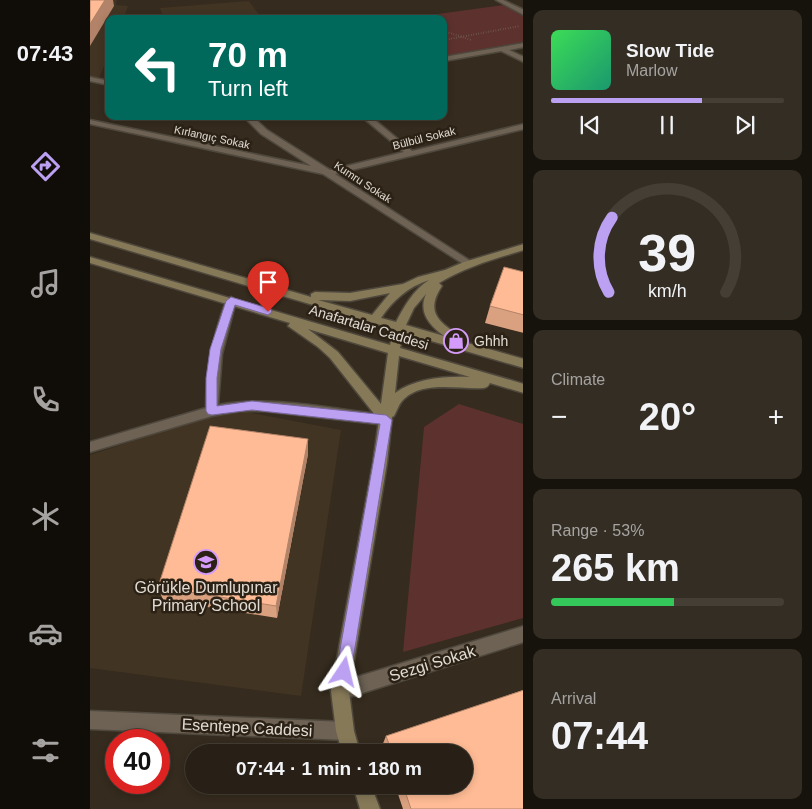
<!DOCTYPE html>
<html lang="en">
<head>
<meta charset="utf-8">
<style>
  :root { --surface:#282016; --page:#342d23; --text:#f1f3f6; --muted:#a5a3a1; --line:#443e35; --accent:#bca0f2 }
  body { margin:0; font-family:Helvetica,sans-serif; background:var(--page); color:var(--text); height:100vh; display:flex; flex-direction:column; font-size:19px; white-space:nowrap }
  * { box-sizing:border-box; margin:0 }
  p { font-size:16px; color:var(--muted) }
  .icon { flex:none; width:28px; height:28px; fill:none; stroke:currentColor; stroke-width:2; stroke-linecap:round; stroke-linejoin:round }
  .map { position:relative; flex:1; overflow:hidden }
  .drawer { display:flex; flex-direction:column; gap:10px; padding:10px; background:#16120c; width:289px }
  .drawer>* { flex:none }
  .guide { position:absolute; left:15px; top:15px; width:342px; height:105px; border-radius:10px; box-shadow:0 2px 8px #0003,0 0 0 1px var(--line); background:#00695c; color:#fff; overflow:hidden }
  .speed { position:absolute; left:15px; top:729px; display:flex; gap:10px; font-size:25px; font-weight:700; text-align:center }
  .speed>* { display:grid; place-content:center; width:65px; height:65px; border-radius:50%; background:var(--surface); box-shadow:0 2px 8px #0003,0 0 0 1px var(--line); line-height:1 }
  .speed .limit { border:8px solid #d22; background:#fff; color:#111 }
  .pin { position:absolute; display:grid; place-items:center; width:42px; height:42px; color:#fff; margin:-51px -21px; border-radius:50% 50% 50% 0; rotate:-45deg; box-shadow:0 0 5px #0007 }
  .pin .icon { rotate:45deg }
  .me { position:absolute; width:55px; margin:-28px; rotate:10deg; stroke-linejoin:round; filter:drop-shadow(0 0 4px #0008) }
  .turn { display:flex; align-items:center; gap:18px; height:105px; padding:0 20px; font-size:22px }
  .turn .icon { width:65px; height:65px; stroke-width:2.5 }
  .turn b { display:block; font-size:35px; line-height:42px }
  .big { font-size:38px; font-weight:800; line-height:1.1 }
  .drawer .card { flex:1; display:flex; flex-direction:column; justify-content:center; gap:8px; min-width:0; padding:0 18px; border-radius:10px; background:var(--page) }
  .drawer .dial { align-items:center; gap:0 }
  .dial svg { height:130px; overflow:visible; fill:none; stroke:var(--line); stroke-width:7; stroke-linecap:round; text-anchor:middle }
  .dial text { fill:var(--text); stroke:none }
  .song { display:flex; align-items:center; gap:15px }
  .cover { width:60px; height:60px; border-radius:8px; background:linear-gradient(135deg,hsl(130 70% 55%),hsl(160 70% 35%)) }
  .played { height:5px; border-radius:2px; background:linear-gradient(90deg,var(--accent) 65%,var(--line) 65%) }
  .keys { display:flex; justify-content:space-around; direction:ltr }
  .heat { display:flex; justify-content:space-between; align-items:center; font-size:28px; direction:ltr }
  .charge { height:8px; border-radius:4px; background:linear-gradient(90deg,#34c759 53%,var(--line) 0) }
  .trip { position:absolute; left:95px; top:744px; width:288px; height:50px; border-radius:25px; background:var(--surface); box-shadow:0 2px 8px #0003,0 0 0 1px var(--line); font-weight:800; line-height:50px; text-align:center }
  main { display:flex; flex:1; min-height:0 }
  .dock { display:flex; flex-direction:column; width:90px; justify-content:space-around; align-items:center; background:#100d09; color:var(--muted) }
  .dock .icon { width:35px; height:35px }
  .dock .selected { color:var(--accent) }
  .dock b { font-size:22px; color:var(--text) }
  .map>svg:first-child { display:block }
</style>
</head>
<body>
<main>
<nav class="dock">
<b>07:43</b>
<svg class="icon selected" aria-label="directions" viewBox="0 0 24 24"><path d="M12 3l9 9-9 9-9-9zM9 14v-3h6M13 9l2 2-2 2"/></svg>
<svg class="icon" aria-label="music" viewBox="0 0 24 24"><path d="M9 18V5l10-2v13"/><circle cx="6" cy="18" r="3"/><circle cx="16" cy="16" r="3"/></svg>
<svg class="icon" aria-label="phone" viewBox="0 0 24 24"><path d="M5 4h4l2 5-3 2q2 4 5 5l2-3 5 2v4C11 20 4 13 5 4z"/></svg>
<svg class="icon" aria-label="climate" viewBox="0 0 24 24"><path d="M12 3v18M4 7l16 10M4 17L20 7"/></svg>
<svg class="icon" aria-label="car" viewBox="0 0 24 24"><path d="M5 17H2v-5l4-1 3-4h7l3 4 3 1v5h-3M9 17h6M6 11h13"/><circle cx="7" cy="17" r="2"/><circle cx="17" cy="17" r="2"/></svg>
<svg class="icon" aria-label="filters" viewBox="0 0 24 24"><path d="M4 7h16M4 17h16"/><circle cx="9" cy="7" r="2"/><circle cx="15" cy="17" r="2"/></svg>
</nav>
<div class="map">
<svg width="434" height="809" viewBox="0 0 434 809">
  <rect width="100%" height="100%" fill="#352b1e"/>
  <g fill="#423423">
    <path d="M0,0H27L26,5L38,6L33,19H19V54L9,78L0,76Z"/>
    <path d="M159,1L172,19H74L70,8Z"/>
    <path d="M140,409L251,430L211,696L0,668V455Z"/>
  </g>
  <g fill="#5d312e">
    <path d="M414,5L433,16V42L354,56V19H311Z"/>
    <path d="M369,404L433,424V618L313,652L334,427Z"/>
  </g>
  <g fill="none" stroke-linecap="round" stroke-linejoin="round">
    <defs>
      <g id="street">
        <path d="M406,0H413L434,10V15Z"/>
        <path d="M434,43V47L419,50L434,57V62L411,51L354,61V57Z"/>
        <path d="M0,77L19,81V85L0,81Z"/>
        <path d="M153,116H162L177,130L240,170L314,152L271,116H280L322,151L434,124V129L245,174L382,262L383,264L378,267L233,174L0,124V120L221,166L171,134Z"/>
        <path d="M141,297L146,301L132,354L128,405C183,395 241,409 296,415L301,416L302,420L301,424L296,425L174,411H150L122,416L0,452V442L116,408C116,371 123,336 136,301Z"/>
        <path d="M434,626V642L250,700L244,697L241,691L244,685L250,682Z"/>
        <path d="M0,711L255,722L261,725L264,731L261,737L255,740L0,729Z"/>
      </g>
      <g id="secondary">
        <path d="M0,233L221,297V294L225,292L260,293L313,284L328,277L355,270L374,262L434,244V250C404,259 375,267 349,283L352,286C334,313 350,323 373,338L374,342L434,359V368L314,333L310,348L434,384V393L400,383C398,386 398,387 394,388C370,390 334,380 314,399C309,403 307,411 304,416L302,417L297,463L259,691L264,731L270,752H252L246,731L241,691L283,463L289,420L240,358L228,347L198,326L200,323L0,263V257L300,345L304,329L0,239ZM339,280C323,290 314,307 306,322L291,318C303,300 318,287 339,280ZM300,293L282,315L228,300L260,301ZM336,294C328,312 339,325 354,336L316,325L324,308ZM218,329L298,353L291,404L248,352ZM309,356L380,377C355,376 326,378 305,393Z"/>
        <path d="M263,785H281L290,809H270Z"/>
      </g>
    </defs>
    <use href="#street" stroke="#4f483d" stroke-width="3"/>
    <use href="#secondary" stroke="#4f483d" stroke-width="3"/>
    <g stroke="#756c61" stroke-width="2" stroke-dasharray="0.5 2" stroke-linecap="butt">
      <path d="M354,31L381,40"/>
      <path d="M354,40L430,26"/>
    </g>
    <use href="#street" fill="#6d6254" fill-rule="evenodd"/>
    <use href="#secondary" fill="#867958" fill-rule="evenodd"/>
  </g>
  <g fill="#daa180">
    <path d="M434,272V333L395,323L400,306Z"/>
    <path d="M218,439V454L187,618L73,600L68,587Z"/>
    <path d="M434,690V809H313L305,785H374V752H294L292,746L296,736Z"/>
  </g>
  <g fill="#b28368">
    <path d="M15,0H23L24,6L0,46V24Z"/>
    <path d="M218,439V454L187,618L186,606Z"/>
  </g>
  <g fill="#febb95" stroke="#b28368">
    <path d="M0,0H15L0,24Z"/>
    <path d="M414,267L434,272V315L400,306Z"/>
    <path d="M120,426L218,439L186,606L68,587Z"/>
    <path d="M434,690V809H321L313,785H374V752H302L296,736Z"/>
  </g>
  <path fill="#bca0f2" stroke="#7a689d" d="M141,297L181,309L182,312L178,315L145,305L131,349L127,378V406L162,401L296,415L302,420L261,672L259,677L254,680L248,677L246,672L290,424L162,410L122,415L118,414L116,411V378L120,349L136,301Z"/>
  <defs>
    <symbol id="shop-ring" viewBox="-11 -11 22 22"><circle r="9.5" fill="#2b2215" stroke="#d59bfa" stroke-width="1.5"/><path d="M-5-2.5h2.3a2.7 3.5 0 0 1 5.4 0H5L5.5 6h-11ZM-1.5-2.5h3a1.5 2.3 0 0 0-3 0Z" fill="#d59bfa"/></symbol>
    <symbol id="school-ring" viewBox="-11 -11 22 22"><circle r="9.5" fill="#2b2215" stroke="#d59bfa" stroke-width="1.5"/><path d="M0-5L7-2L0 1L-7-2ZM-4 1L0 2.5L4 1V4Q0 6-4 4Z" fill="#d59bfa"/></symbol>
  </defs>
  <g fill-rule="evenodd">
    <use href="#shop-ring" x="352" y="327" width="28" height="28"/>
    <use href="#school-ring" x="102" y="548" width="28" height="28"/>
  </g>
  <g text-anchor="middle" stroke-width="5" stroke-linejoin="round" paint-order="stroke">
    <g font-size="11" fill="#e1dbd3" stroke="#2b2215">
      <text transform="translate(122 137) rotate(12)" y="4">Kırlangıç Sokak</text>
      <text transform="translate(334 138) rotate(-14)" y="4">Bülbül Sokak</text>
      <text transform="translate(273 182) rotate(33)" y="4">Kumru Sokak</text>
    </g>
    <g font-size="14" fill="#e1dbd3" stroke="#2b2215">
      <text transform="translate(279 327) rotate(17)" y="5">Anafartalar Caddesi</text>
    </g>
    <g font-size="14" fill="#e1dbd3" stroke="#2b2215" text-anchor="start">
      <text x="384" y="346">Ghhh</text>
    </g>
    <g font-size="16" fill="#e1dbd3" stroke="#2b2215">
      <text x="116" y="593">Görükle Dumlupınar<tspan x="116" dy="18">Primary School</tspan></text>
    </g>
    <g font-size="16" fill="#e1dbd3" stroke="#2b2215">
      <text transform="translate(342 663) rotate(-17)" y="6">Sezgi Sokak</text>
      <text transform="translate(157 727) rotate(3)" y="6">Esentepe Caddesi</text>
    </g>
  </g>
</svg>
<div class="speed"><div class="limit">40</div></div>
<div class="pin" style="left:178px;top:312px;background:#d93025"><svg class="icon" aria-label="arrive" viewBox="0 0 24 24"><path d="M6 21V4h12l-3 4 3 4H6"/></svg></div>
<svg class="me" style="left:254px;top:672px" viewBox="-20 -20 40 40"><path d="M0-17L14 15 0 8-14 15z" fill="#bca0f2" stroke="#fff" stroke-width="4"/></svg>
<div class="trip">07:44 · 1 min · 180 m</div>
<div class="guide">
<div class="turn"><svg class="icon" aria-label="left" viewBox="0 0 24 24"><path d="M17 20v-9H6M10 6l-5 5 5 5"/></svg><div><b>70 m</b>Turn left</div></div>
</div>
</div>
<section class="drawer">
<div class="card">
<div class="song"><i class="cover"></i><div><b>Slow Tide</b><p>Marlow</p></div></div>
<div class="played"></div>
<div class="keys"><svg class="icon" aria-label="previous" viewBox="0 0 24 24"><path d="M18 5L8 12l10 7zM5 5v14"/></svg><svg class="icon" aria-label="pause" viewBox="0 0 24 24"><path d="M8 5v14M16 5v14"/></svg><svg class="icon" aria-label="next" viewBox="0 0 24 24"><path d="M6 5l10 7-10 7zM19 5v14"/></svg></div>
</div>
<div class="card dial"><svg viewBox="0 0 100 80">
<path d="M14 69A42 42 0 1 1 86 69"/>
<path d="M14 69A42 42 0 0 1 16 23" stroke="#bca0f2"/>
<text x="50" y="56" font-size="32" font-weight="700">39</text>
<text x="50" y="72" font-size="11">km/h</text>
</svg></div>
<div class="card"><p>Climate</p>
<div class="heat"><a>−</a><b class="big">20°</b><a>+</a></div>
</div>
<div class="card"><p>Range · 53%</p><b class="big">265 km</b><div class="charge"></div></div>
<div class="card"><p>Arrival</p><b class="big">07:44</b></div>
</section>
</main>
</body>
</html>
